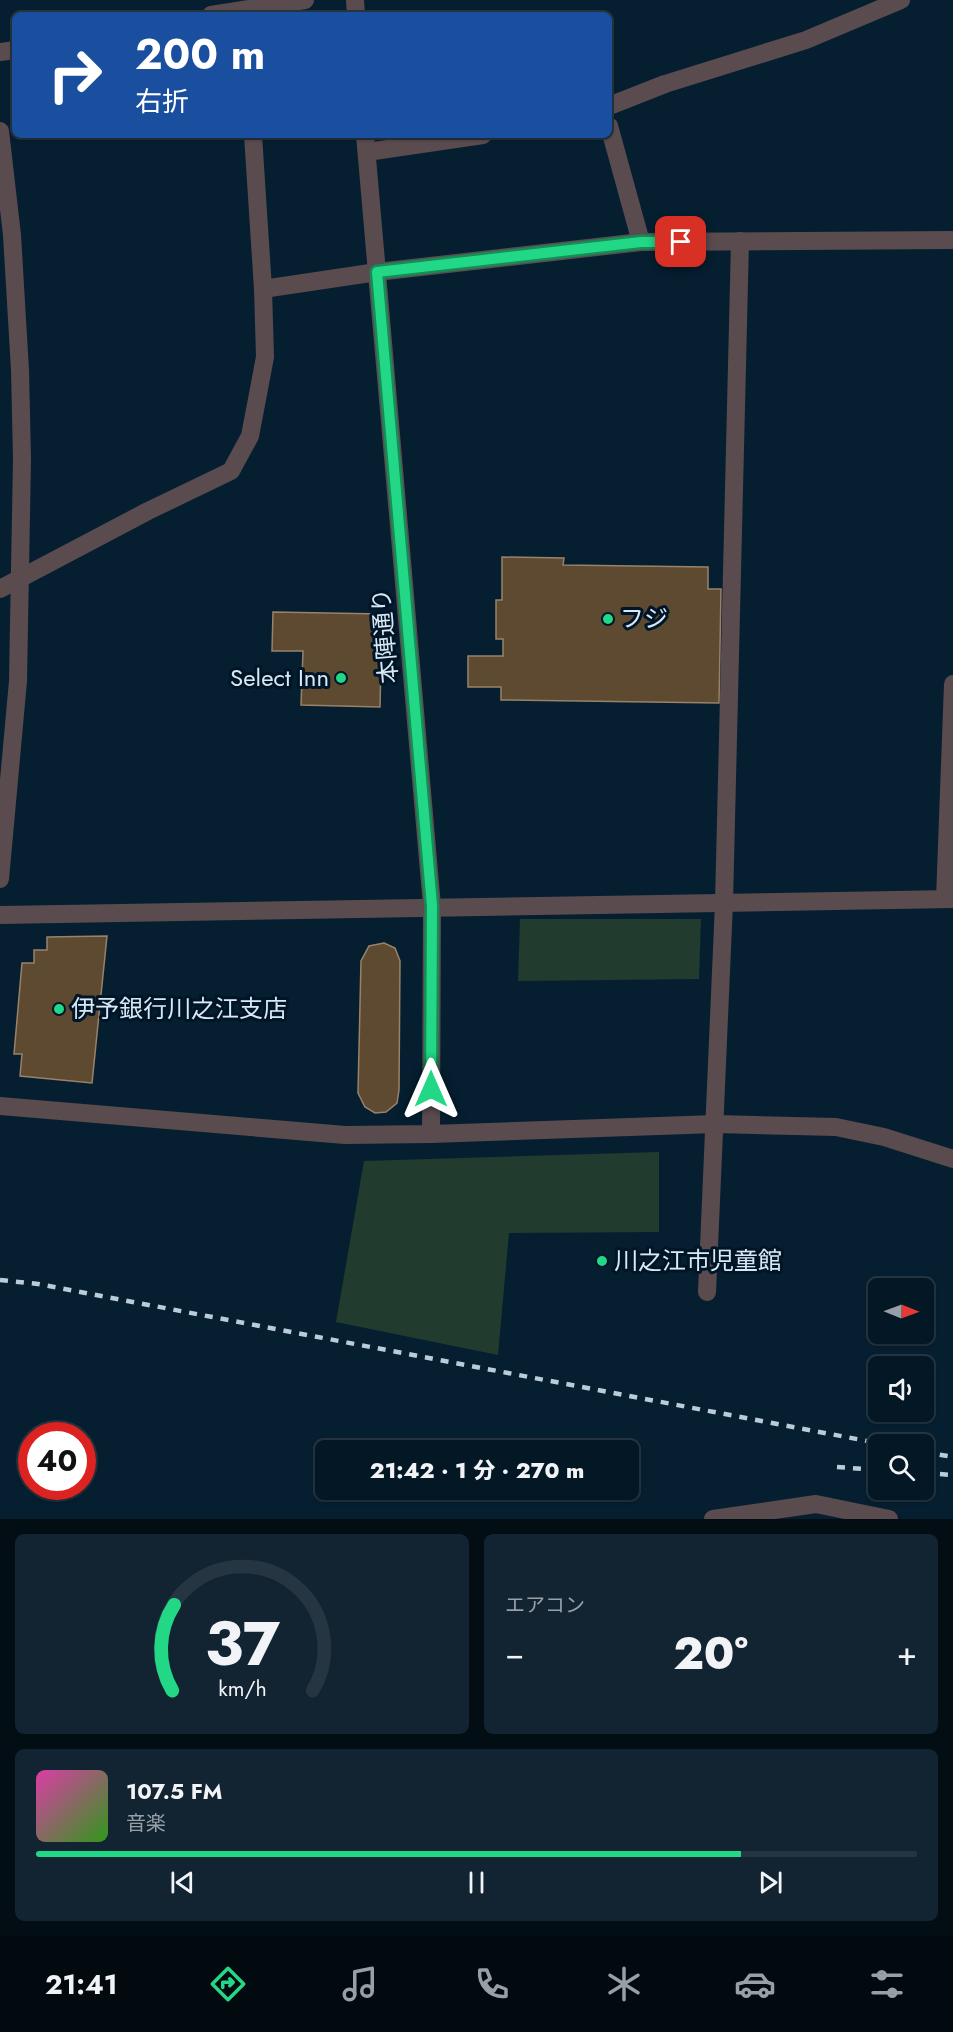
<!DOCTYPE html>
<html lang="ja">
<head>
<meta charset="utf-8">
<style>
  :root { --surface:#041725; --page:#122432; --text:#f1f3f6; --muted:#979fa7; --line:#253642; --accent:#22d887 }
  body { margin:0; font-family:Jost,"Noto Sans JP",sans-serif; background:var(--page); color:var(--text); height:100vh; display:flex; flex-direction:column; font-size:22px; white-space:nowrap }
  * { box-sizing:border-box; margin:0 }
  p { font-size:20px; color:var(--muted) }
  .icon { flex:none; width:33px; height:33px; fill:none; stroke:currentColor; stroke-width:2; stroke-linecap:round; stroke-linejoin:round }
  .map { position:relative; height:1519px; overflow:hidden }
  .side { display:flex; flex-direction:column; gap:15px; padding:15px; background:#020d14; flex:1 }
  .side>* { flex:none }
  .guide { position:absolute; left:12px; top:12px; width:600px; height:126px; border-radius:9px; box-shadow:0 2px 4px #0004,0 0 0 2px var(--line); background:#1a4fa0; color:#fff; overflow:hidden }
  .needle { width:39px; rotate:91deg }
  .fabs { position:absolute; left:868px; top:1278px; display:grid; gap:12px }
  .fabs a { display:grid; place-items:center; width:66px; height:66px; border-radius:9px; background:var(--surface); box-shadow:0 2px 4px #0004,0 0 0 2px var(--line); font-size:30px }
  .speed { position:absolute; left:18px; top:1422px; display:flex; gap:12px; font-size:30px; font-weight:700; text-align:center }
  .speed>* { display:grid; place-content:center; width:78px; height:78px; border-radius:50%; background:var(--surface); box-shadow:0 2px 4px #0004,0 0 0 2px var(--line); line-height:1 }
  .speed .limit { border:9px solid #d22; background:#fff; color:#111 }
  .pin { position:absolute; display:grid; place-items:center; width:51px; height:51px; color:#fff; margin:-26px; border-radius:12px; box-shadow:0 3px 9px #0006 }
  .me { position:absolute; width:66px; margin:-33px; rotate:0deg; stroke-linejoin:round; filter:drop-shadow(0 0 4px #0008) }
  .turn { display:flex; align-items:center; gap:21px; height:126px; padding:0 24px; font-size:27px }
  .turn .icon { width:78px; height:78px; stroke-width:2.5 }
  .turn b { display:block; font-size:42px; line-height:51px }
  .big { font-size:45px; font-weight:800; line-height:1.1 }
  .side .tile { flex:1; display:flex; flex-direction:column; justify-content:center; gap:9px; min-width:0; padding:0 21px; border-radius:9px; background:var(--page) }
  .side .dial { align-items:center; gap:0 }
  .dial svg { height:156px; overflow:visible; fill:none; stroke:var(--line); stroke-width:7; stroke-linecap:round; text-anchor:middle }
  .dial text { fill:var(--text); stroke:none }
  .song { display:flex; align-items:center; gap:18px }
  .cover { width:72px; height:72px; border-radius:9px; background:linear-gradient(135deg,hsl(320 70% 55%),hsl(110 70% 35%)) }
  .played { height:6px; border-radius:3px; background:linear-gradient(90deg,var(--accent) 80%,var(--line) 80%) }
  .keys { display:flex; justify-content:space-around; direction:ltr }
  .heat { display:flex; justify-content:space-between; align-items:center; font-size:33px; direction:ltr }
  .side .tiles { flex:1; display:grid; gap:15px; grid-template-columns:1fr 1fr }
  .tile:last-child { grid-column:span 2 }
  .trip { position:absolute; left:315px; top:1440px; width:324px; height:60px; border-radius:9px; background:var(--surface); box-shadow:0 2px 4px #0004,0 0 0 2px var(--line); font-weight:800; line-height:60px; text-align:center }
  .tabs { display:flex; height:96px; justify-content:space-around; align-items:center; background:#02090f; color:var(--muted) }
  .tabs .icon { width:42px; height:42px }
  .tabs .active { color:var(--accent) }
  .tabs b { font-size:27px; color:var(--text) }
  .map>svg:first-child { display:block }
</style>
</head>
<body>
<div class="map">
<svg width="953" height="1519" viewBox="0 0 953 1519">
  <rect width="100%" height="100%" fill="#051f31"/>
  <g fill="#213b2f">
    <path d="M520,919H701L699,979L518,981Z"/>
    <path d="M659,1152V1232L509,1233L498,1355L336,1322L364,1161Z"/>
  </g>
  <g fill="#5e4931" stroke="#998268" stroke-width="1.5">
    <path d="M502,557L564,558L563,565L708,567V589H721L719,703L501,700V687H468V656H503V639H496V600H502Z"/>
    <path d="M273,612L382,614L380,707L301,705L303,651H272Z"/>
    <path d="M107,936L92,1083L20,1076L22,1054H14L22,963H34V950H47V937Z"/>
    <path d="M384,943L395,948L400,961L399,1090L397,1103L386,1112L375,1113L365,1107L358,1093L361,961L369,946Z"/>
  </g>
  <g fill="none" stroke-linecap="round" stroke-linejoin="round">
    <g stroke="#5a4b4f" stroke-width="18">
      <path d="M355,0L356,15"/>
      <path d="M211,15L305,0"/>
      <path d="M0,52L15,50"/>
      <path d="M609,106L665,84L806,40L901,0"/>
      <path d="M609,126L641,242"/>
      <path d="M0,131L12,235L20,370L22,459L18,681L0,879"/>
      <path d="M365,135L432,906L431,1134"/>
      <path d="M367,152L483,135"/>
      <path d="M263,289L377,272L641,242L953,240"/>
      <path d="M0,589L148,511L231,471L250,436L265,357L263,289L253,135"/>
      <path d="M945,899L953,684"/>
      <path d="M0,915L953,899"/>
      <path d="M0,1106L345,1135L431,1134L716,1124L836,1127L884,1137L953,1159"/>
      <path d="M707,1292L724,903L740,241"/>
      <path d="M713,1519L816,1504L889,1519"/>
    </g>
    <g stroke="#bbccd9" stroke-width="4.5" stroke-dasharray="8 8" stroke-linecap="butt">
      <path d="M0,1280L38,1284L883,1444"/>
      <path d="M924,1452L953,1457"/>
      <path d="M837,1467L879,1470"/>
      <path d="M924,1473L953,1475"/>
    </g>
  </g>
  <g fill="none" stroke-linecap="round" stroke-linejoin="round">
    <defs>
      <path id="route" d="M431,1089L432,906L377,272L641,242H681"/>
    </defs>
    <use href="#route" stroke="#168c58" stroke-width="15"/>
    <use href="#route" stroke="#22d887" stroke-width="10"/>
  </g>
  <g fill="#22d887" stroke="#001527" stroke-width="2">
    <circle cx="608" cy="619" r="6"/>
    <circle cx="341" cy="678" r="6"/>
    <circle cx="59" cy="1009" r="6"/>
    <circle cx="602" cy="1261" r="6"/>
  </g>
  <g text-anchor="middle" stroke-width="6" stroke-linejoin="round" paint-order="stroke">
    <g font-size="24" fill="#d9e8f5" stroke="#001527" text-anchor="start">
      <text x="620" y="627">フジ</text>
      <text x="329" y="686" text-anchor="end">Select Inn</text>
      <text x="71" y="1017">伊予銀行川之江支店</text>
      <text x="614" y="1269">川之江市児童館</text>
    </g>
    <g font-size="24" fill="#d9e8f5" stroke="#001527">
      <text transform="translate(385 636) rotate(-95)" y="8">本陣通り</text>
    </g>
  </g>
</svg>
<div class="fabs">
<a><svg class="needle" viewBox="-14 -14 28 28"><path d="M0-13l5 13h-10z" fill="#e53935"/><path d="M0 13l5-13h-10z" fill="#979fa7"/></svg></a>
<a><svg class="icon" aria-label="sound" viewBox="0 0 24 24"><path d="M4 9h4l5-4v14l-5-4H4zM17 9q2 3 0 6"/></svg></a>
<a><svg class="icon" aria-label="search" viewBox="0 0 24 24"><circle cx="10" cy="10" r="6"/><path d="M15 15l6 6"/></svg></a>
</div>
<div class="speed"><div class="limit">40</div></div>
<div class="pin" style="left:681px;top:242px;background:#d93025"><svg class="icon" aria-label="arrive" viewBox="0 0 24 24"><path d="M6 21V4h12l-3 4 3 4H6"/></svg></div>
<svg class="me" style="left:431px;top:1089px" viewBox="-20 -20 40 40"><path d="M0-17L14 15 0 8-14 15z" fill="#22d887" stroke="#fff" stroke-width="4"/></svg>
<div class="trip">21:42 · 1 分 · 270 m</div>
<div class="guide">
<div class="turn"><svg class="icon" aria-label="right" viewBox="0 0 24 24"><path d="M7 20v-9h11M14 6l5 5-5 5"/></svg><div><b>200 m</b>右折</div></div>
</div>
</div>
<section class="side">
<div class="tiles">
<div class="tile dial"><svg viewBox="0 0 100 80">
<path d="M14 69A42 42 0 1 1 86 69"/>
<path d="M14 69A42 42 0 0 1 15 25" stroke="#22d887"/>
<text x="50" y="56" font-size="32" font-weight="700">37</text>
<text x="50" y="72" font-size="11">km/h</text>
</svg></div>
<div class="tile"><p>エアコン</p>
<div class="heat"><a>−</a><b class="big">20°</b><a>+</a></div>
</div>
<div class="tile">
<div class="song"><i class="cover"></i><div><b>107.5 FM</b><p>音楽</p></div></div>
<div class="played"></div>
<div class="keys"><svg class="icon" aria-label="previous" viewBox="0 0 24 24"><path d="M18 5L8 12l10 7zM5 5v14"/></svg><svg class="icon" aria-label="pause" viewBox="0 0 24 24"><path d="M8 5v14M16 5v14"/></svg><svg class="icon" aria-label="next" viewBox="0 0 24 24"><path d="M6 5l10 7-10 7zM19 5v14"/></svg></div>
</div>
</div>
</section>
<nav class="tabs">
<b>21:41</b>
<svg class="icon active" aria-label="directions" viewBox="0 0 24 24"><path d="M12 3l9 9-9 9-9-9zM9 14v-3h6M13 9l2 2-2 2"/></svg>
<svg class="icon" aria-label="music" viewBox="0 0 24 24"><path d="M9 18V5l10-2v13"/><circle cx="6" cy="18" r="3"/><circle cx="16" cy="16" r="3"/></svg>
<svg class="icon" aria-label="phone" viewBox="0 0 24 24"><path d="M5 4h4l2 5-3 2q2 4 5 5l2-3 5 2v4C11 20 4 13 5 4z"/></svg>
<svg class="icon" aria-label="climate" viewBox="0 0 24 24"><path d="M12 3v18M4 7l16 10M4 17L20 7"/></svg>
<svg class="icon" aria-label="car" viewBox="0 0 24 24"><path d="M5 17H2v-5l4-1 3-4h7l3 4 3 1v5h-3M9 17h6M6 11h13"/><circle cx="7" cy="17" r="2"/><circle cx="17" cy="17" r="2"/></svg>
<svg class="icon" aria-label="filters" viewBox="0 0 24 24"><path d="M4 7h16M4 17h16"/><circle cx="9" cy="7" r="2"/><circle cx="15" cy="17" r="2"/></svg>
</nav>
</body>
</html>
